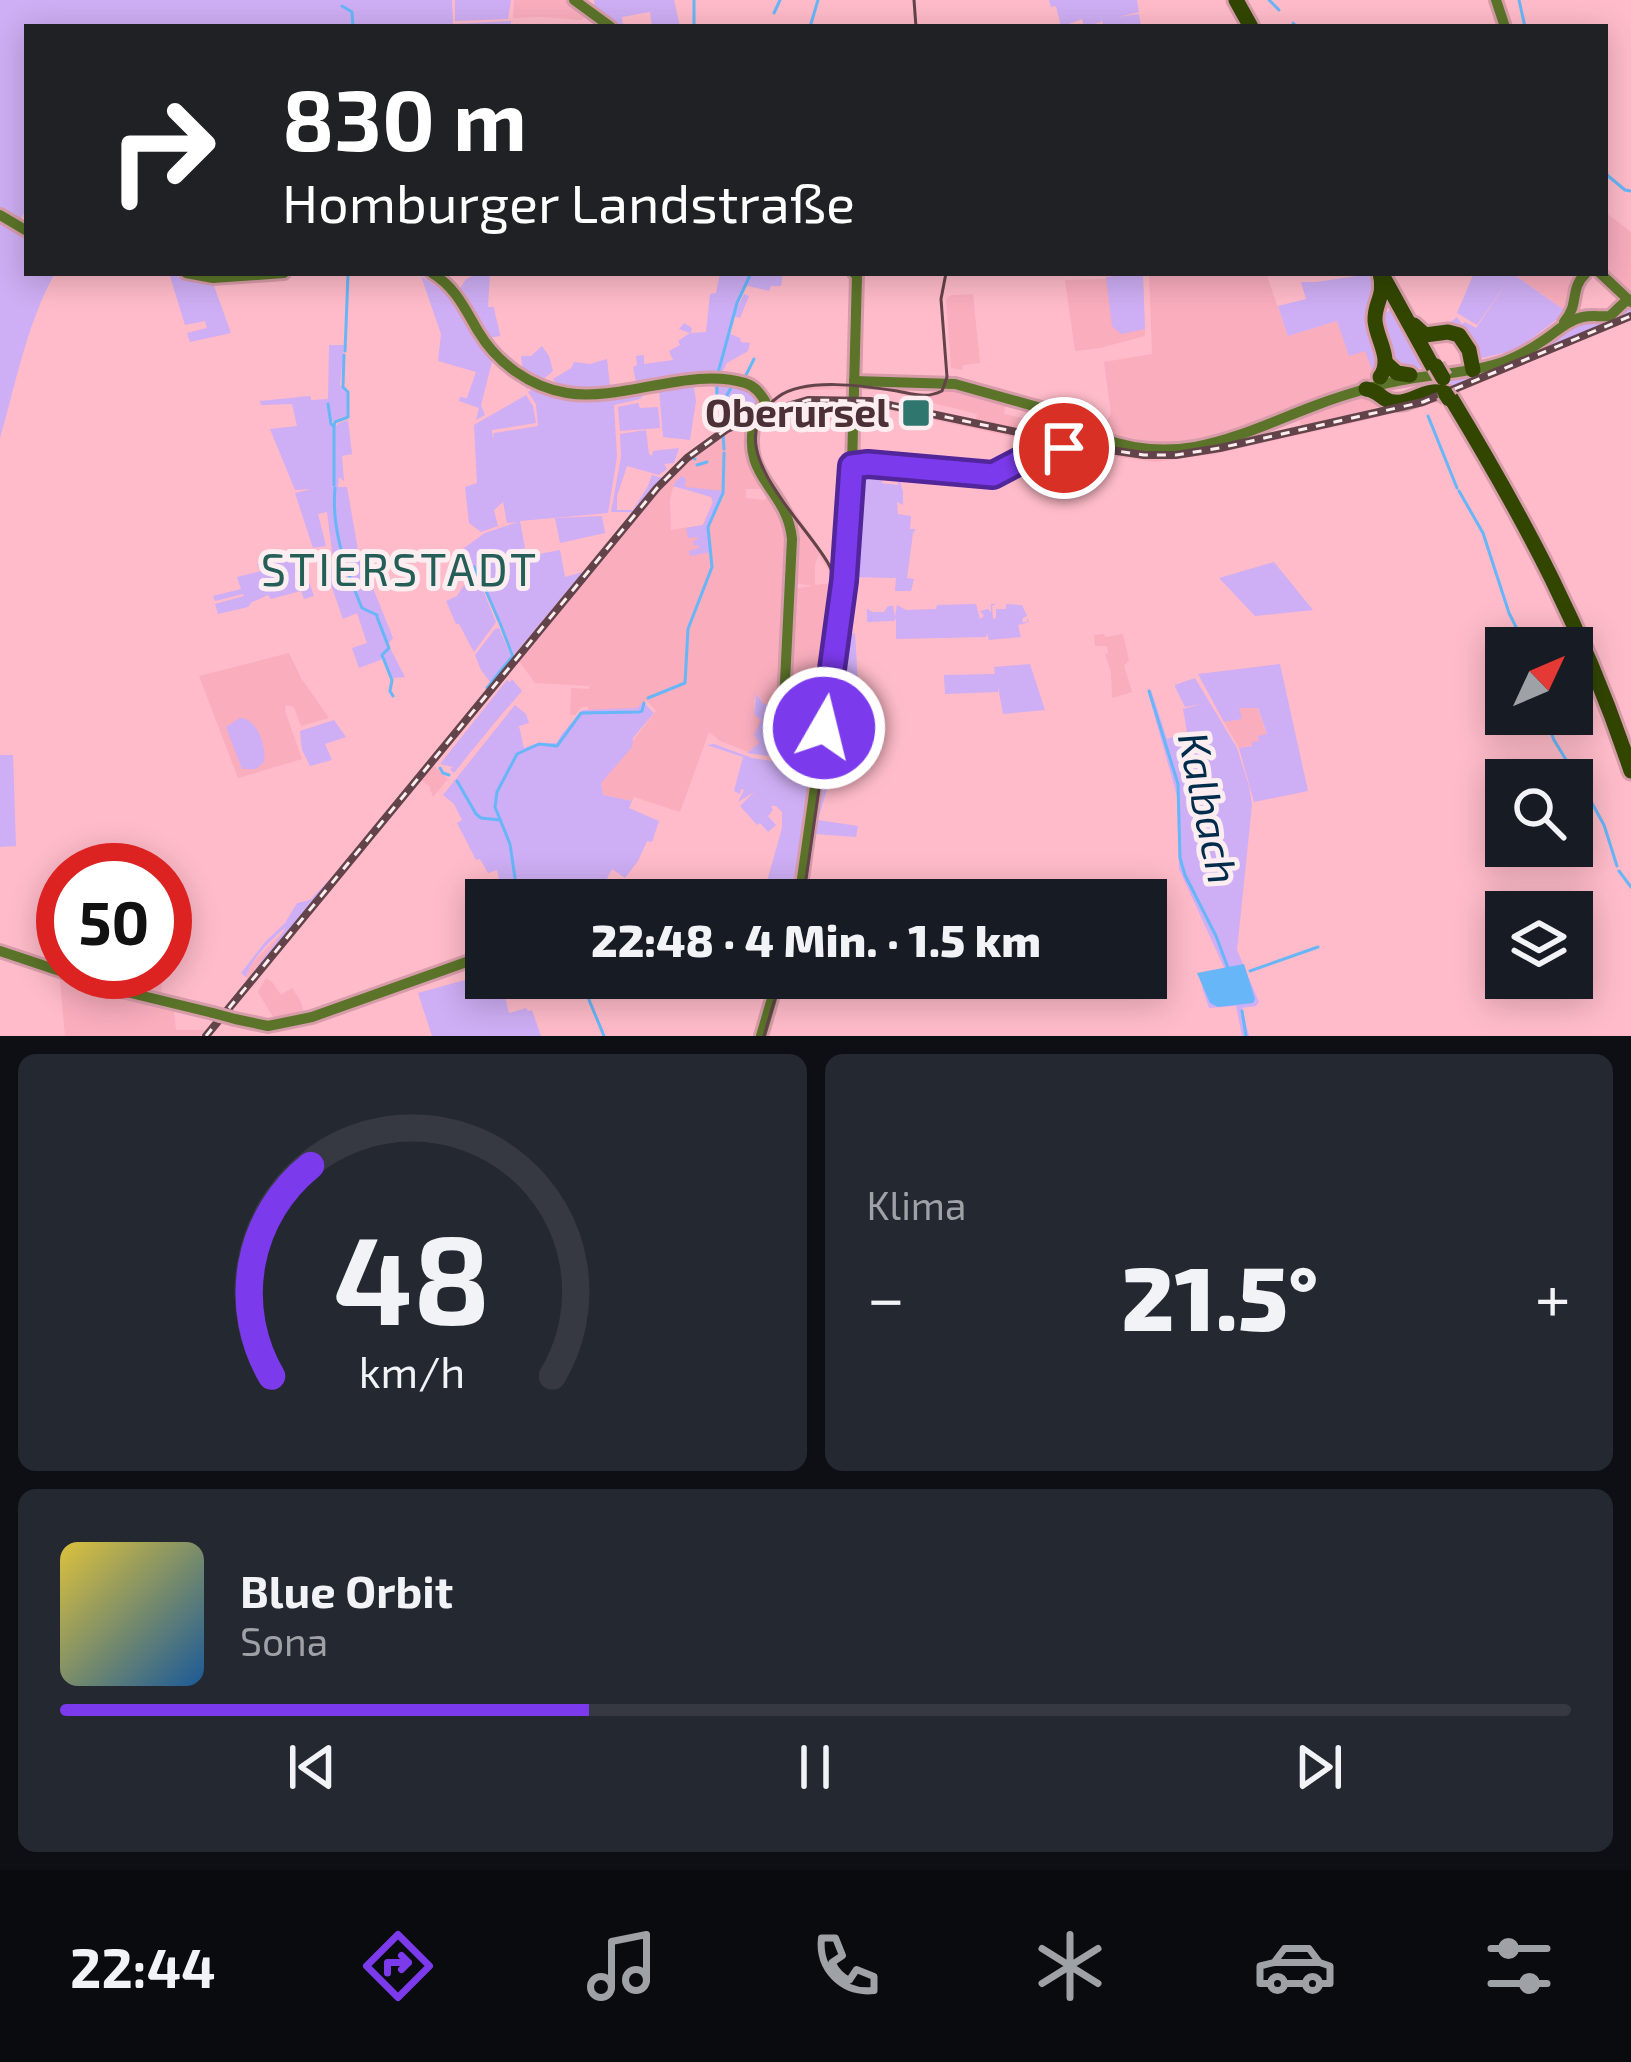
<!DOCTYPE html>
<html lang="de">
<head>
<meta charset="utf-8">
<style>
  :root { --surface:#171b24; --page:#242831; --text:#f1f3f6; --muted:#9ea1a6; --line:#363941; --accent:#7c3aed }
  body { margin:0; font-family:"Exo 2",sans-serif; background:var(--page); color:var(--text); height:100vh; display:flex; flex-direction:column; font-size:45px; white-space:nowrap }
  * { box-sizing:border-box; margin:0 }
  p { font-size:39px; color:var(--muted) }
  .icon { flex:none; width:66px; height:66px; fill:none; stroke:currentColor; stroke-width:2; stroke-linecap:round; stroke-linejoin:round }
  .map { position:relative; height:1036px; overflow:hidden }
  .side { display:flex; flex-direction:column; gap:18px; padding:18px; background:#0d0f14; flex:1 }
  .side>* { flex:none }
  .hud { position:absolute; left:24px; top:24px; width:1584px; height:252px; border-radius:0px; box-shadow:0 6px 30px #0003; background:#202124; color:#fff; overflow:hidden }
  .needle { width:78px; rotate:46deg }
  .fabs { position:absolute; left:1485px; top:627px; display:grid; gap:24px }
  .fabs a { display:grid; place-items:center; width:108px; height:108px; border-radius:0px; background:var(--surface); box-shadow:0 6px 30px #0003; font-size:60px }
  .speed { position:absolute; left:36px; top:843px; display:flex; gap:24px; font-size:60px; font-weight:700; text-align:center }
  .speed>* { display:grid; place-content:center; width:156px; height:156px; border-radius:50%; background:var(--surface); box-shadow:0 6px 30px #0003; line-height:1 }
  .speed .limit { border:18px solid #d22; background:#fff; color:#111 }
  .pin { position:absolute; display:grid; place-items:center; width:102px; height:102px; color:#fff; margin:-51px; border:6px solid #fff; border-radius:50%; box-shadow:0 3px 12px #0007 }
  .me { position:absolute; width:132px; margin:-66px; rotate:8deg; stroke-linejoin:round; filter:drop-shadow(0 0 9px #0008) }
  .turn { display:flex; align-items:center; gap:42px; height:252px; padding:0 60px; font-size:54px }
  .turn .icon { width:156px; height:156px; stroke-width:2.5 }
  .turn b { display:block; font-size:84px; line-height:102px }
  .big { font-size:90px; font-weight:800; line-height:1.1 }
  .side .widget { flex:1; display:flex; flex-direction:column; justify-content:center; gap:18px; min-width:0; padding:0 42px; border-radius:18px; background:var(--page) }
  .side .dial { align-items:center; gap:0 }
  .dial svg { height:312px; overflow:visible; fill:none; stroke:var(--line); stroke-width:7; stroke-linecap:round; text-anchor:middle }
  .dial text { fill:var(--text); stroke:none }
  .song { display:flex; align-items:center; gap:36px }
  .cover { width:144px; height:144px; border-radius:18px; background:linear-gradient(135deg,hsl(50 70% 55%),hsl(210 70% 35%)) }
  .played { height:12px; border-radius:6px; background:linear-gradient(90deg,var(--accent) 35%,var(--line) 35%) }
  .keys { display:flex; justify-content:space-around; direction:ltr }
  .heat { display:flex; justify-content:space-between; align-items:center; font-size:66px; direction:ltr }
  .side .tiles { flex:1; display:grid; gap:18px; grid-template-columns:1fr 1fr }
  .widget:last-child { grid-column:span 2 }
  .trip { position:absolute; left:465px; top:879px; width:702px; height:120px; border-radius:0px; background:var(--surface); box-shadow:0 6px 30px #0003; font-weight:800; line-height:120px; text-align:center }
  .tabs { display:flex; height:192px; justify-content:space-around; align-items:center; background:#090b0e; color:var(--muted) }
  .tabs .icon { width:84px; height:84px }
  .tabs .on { color:var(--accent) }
  .tabs b { font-size:54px; color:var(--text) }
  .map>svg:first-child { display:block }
</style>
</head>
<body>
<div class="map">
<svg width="1631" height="1036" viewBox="0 0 1631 1036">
  <rect width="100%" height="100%" fill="#ffbbc9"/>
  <g fill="#f9adbd" fill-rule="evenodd">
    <path d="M514,0H568L583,11L585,18L581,20L542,17L513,18Z"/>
    <path d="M1605,212L1631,232V298L1605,273Z"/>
    <path d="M1149,273H1266L1288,336L1337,321L1349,356L1365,350L1375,377L1277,412L1253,422L1250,427L1212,439L1163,445L1107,432L1102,427L1111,414L1104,362L1152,354Z"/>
    <path d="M1512,273H1582L1567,312Z"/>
    <path d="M1132,274L1134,276H1143L1145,336L1100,348L1075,351L1065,280L1105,279Z"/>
    <path d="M973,294L980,363L963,365L962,370L951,368L946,299L951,295Z"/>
    <path d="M805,385H852V389L796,390L782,396L769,409L804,400L859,398L975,423L977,414L902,395V390L930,395L939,392L943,387L1006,401L1004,414L1026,419L1030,408L1041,413L1038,423L1064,428L1063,437L1132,452L1219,446L1302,429L1299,417L1328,406L1371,396L1376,397L1378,407L1332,421L1378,412L1380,417L1213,454L1155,462L1077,451L852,402L851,430L794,429V406L765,415L758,442L762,465L818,545L837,579H834L819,555L815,564V585L835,583L839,598L814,772L792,768L786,706L764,704L757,694L754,700V713L761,720L760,743L748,752L720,741L709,732L680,812L634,797L632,801L603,795L601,782L656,711L646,700L638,708L588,711V707H582L575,715H570L571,688L589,689V686L535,683L516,657L676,466L698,446L746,418L748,422L747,437L750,459L764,486L760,489H746V498L764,500L770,495L787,526L790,589L813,586L794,583V523L756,459L755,428L767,407L781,393ZM673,487H684L711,497L713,502L703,525L671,530L670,500Z"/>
    <path d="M1104,634L1105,637L1123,634L1129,660L1124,666L1132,692L1112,698L1111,672L1105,654L1108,653L1107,646H1095L1094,635Z"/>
    <path d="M289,653L301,678L329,718L301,726L294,707L286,705L285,711L302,759L238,778L199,676Z"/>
    <path d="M1257,707L1267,735L1253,745L1239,748L1224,722L1242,719L1238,708Z"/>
    <path d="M431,763L448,779L433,797L429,786L421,780L247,993L243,989L250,981L246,977L250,965L288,926L250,979Z"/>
    <path d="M59,972L174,1011L176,1030H205L200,1036H65Z"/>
    <path d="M71,972H162L161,998L113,985L110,980Z"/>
    <path d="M266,978L272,982L281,995L292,988L301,1002L305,1016L275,1020L258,992Z"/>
  </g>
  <g fill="#ceaef4">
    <path d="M0,0H452L453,24L511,21V27H27V208L19,222L0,210Z"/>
    <path d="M455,0H511L508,19L455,21Z"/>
    <path d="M594,0H674L680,27H652L650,12L622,17L623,27H616L595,12Z"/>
    <path d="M1049,0H1137L1139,12L1119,17L1139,14L1141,27H1104L1101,19V22L1084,27L1082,19L1069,24V27H1061L1056,6L1051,7Z"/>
    <path d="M0,217L27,232V273H55C27,323 16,383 0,438Z"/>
    <path d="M169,273L187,280L213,283L231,333L190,342L187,333L207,328L205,321L185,325Z"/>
    <path d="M413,273C458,273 468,326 492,354C503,366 518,374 532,383V386L527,389L523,384L530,383C492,374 479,333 457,306L470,331L492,362L481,405L485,415L476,420L479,408L459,401L460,397L467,398L476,372L438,361L441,334L421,276L451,296C440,285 429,276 413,273Z"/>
    <path d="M479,273H490L488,307H494C495,317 499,325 500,336L489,338L523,371L521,356H531L542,346L549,356L553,371L541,381C495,359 483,333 459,290L466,279Z"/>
    <path d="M720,273H783L781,286H771L769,291L744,285L734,314L744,294L749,296L740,318L733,316L728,333L740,338L741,342L750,343L748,351L727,363L719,378L637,386L633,367L637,365L636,356L644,355V364L673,360L669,351L680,345L678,341L690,333L679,329L684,323L692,328L691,333L706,332L710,294L716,293Z"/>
    <path d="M1377,273L1383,359L1375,377L1365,351L1349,356L1337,321L1288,336L1278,306L1306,299L1301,282H1316Z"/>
    <path d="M1388,273L1425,330L1442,329L1457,317L1462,324L1465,322L1476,328L1510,278L1477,325L1457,313L1474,273L1513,274L1567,312L1516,350L1478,359L1467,342L1419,328Z"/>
    <path d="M1132,274L1134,276H1143L1145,329L1121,334L1112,326L1106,277Z"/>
    <path d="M1626,305L1631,310V315L1453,389L1445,375L1490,368L1573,324Z"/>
    <path d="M1390,310L1395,311L1428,367L1410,370L1392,366L1379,318Z"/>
    <path d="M329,345H344L340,385L348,394L347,415L331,422L335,427L339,423L348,420L352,454L342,456L344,481L339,477L338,487H347L362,573H367L393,638L388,644L405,677L393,678L383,659L359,668L352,648L367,643L357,613L343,619L325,568L336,564L344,584L352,582L347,569L333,559L327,512L318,514L326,546L313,548L295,493L312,489L295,490L270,429L297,426L292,404L261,405L260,401L310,396L311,400L328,399Z"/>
    <path d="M607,359L610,386L577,388L556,384L553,379L571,368L574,362L590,364Z"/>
    <path d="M741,383L761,400L754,415L746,416L721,430L718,426L714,427L721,411L717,406L714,384Z"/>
    <path d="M690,385L669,389L694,387L696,401L690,440L663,437L659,389L646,392L640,399L614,405L617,457L608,513L520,521L525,548L522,549L524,557L560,550L565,577L583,572L514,655L501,623L478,578L496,622L474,652L459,624H456L446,601L457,596L473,571L464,548L485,533L518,522L507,523L503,502L494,510L498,526L481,532L469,523L465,487L477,483L474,425L526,395L533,406L536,423L492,430L493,440L494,433L538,426L536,404L528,392L536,387L558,392L635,391L637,396L638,391Z"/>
    <path d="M638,403L640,408L658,407L660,428L620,431L618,407Z"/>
    <path d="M646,430L649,454L652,456L653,451L679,448L674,463L664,464L667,469L659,475L627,466L617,496V510H633L648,486L652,475L662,478L677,465L625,524L631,512H611L621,457L620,434Z"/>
    <path d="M897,468L903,492V505L897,502L898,514L911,516L910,529H916L913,533L907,578L914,579L911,591H895L896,578L848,577L853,469L882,473V483L898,485Z"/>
    <path d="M681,476L686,479L685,487L724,491L709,527L711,552L690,556L689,551L699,548L698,545L694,546L693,541L697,540V537L688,538L686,528L703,525L713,502L711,497L673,486Z"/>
    <path d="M602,516L605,533L560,543L555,518Z"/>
    <path d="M294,555L296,563L302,562L314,596L304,599L301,591L271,599L268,595L252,602L248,607L218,614L215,604L244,596L243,594L215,601L213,596L241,589L237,577L286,565L259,569L257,564Z"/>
    <path d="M1274,562L1313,610L1255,616L1219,578Z"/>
    <path d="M976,604L980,619L984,616L980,611L988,609L991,612V604H996L992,606L993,619L996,618V609H1006V604L1022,605L1027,616L1023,618L1022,622H1027V618L1029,622L1018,625L1021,637L989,640L987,633L986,637L896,639V618L894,621L867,622V609L873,612H884L888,606H893L895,617L897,605L906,610L936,609L937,605Z"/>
    <path d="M499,628L512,658L491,683L481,670L475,655L495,629Z"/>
    <path d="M847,631L849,635L855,633L858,683L818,820L858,826L856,837L815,834L838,671Z"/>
    <path d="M1030,664L1045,710L1003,714L998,687V692L945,694L944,675L995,674L994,667Z"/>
    <path d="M1280,664L1308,791L1254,802L1239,748L1252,746V742L1259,741L1258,736L1267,734L1258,708H1239L1242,719L1224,722L1198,674Z"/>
    <path d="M1195,678L1237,748L1249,786L1252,805L1237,950L1259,1002L1256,1006L1242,1008L1249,1036H1242L1236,1006L1209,1008L1202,987L1228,976L1179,869L1177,796L1148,692L1151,690L1167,739L1187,732L1183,709L1202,704L1185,707L1175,687V685Z"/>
    <path d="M512,679L522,691C499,717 474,748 454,773L450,769L453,767L440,764L507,680L510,682Z"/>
    <path d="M756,694L764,704L782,705V751L777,757L747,753L759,743L754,735L761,720L754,714Z"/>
    <path d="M643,702L654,713L633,738L632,747L601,783L603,795L632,801L629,808L659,821L652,842L647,841L638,861L625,878L612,869L604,885L607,890L598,893L597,900H504L497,870L488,873L480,859L476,860L457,823L462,820L454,804L443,795L515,705L526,714L529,723L519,726L524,748L538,743H557L561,735L583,710L637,708Z"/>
    <path d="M240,718C258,719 266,746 264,762L256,769H242L226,727Z"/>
    <path d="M334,720L346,737L325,744L332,760L310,766L302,750L300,731Z"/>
    <path d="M714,744L752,758L779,762L785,765L793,778H811L813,780L797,895L764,892L782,828V812L776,806H771L773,810L768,816L776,825L768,832L760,823L757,825L740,806L754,792L738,802L744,790L741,789L740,794L734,791L743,757L707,745Z"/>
    <path d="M0,755H13L16,846L0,847Z"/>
    <path d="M334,875H336L250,981C257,962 276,945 286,927C272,939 250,960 246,977L241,973L265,942L285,923L297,903L310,900Z"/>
    <path d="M483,975L490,995L504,993L509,1013L526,1008L528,1011L532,1010L541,1036H432L418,993Z"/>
  </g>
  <path fill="#67b6f8" d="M1244,964L1255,999L1253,1003L1218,1007L1210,1003L1197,973Z"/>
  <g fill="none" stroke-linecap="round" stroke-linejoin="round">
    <g stroke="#67b6f8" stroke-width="3">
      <path d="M1269,0L1279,10"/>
      <path d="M1519,0L1525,27"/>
      <path d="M342,6L352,12L353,27"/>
      <path d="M774,13L780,0"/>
      <path d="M1293,23L1297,27"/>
      <path d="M694,27V0"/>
      <path d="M810,27L818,0"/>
      <path d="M1605,158L1607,175L1625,190L1631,191"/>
      <path d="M345,351L348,275"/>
      <path d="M718,373L737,303L751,273"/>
      <path d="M745,377L754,359"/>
      <path d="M717,386V400L720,403L721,430"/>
      <path d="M328,404L331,424L334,426V485"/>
      <path d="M722,404L732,386"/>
      <path d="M1428,416L1457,488"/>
      <path d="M334,426L335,422L348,417V392L343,387L344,355"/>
      <path d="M723,435L724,449"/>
      <path d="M693,458L695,459"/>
      <path d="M697,465L707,462"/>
      <path d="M335,488C331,529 346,570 362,608L377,615"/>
      <path d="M1459,491L1483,533L1509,613L1526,647"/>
      <path d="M474,567L477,574"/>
      <path d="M486,591L499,621"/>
      <path d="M377,617L389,648L382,655L392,680L390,691L393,696"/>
      <path d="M500,623L513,657"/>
      <path d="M487,688L511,658"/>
      <path d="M1149,691L1178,784L1180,858L1185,875L1216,936L1228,968"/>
      <path d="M648,698L685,683L688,629L712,567L708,527L723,493L724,453"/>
      <path d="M1544,714L1554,740L1591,801"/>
      <path d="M440,768L443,773L449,775"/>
      <path d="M457,781L476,814L481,818L500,820"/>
      <path d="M1592,803L1604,825L1617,866"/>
      <path d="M1619,871L1631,887"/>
      <path d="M566,900L564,887L519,889L516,885L510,844L495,807L497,792L517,754L539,744L557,746L581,713L639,712L642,711L644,703"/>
      <path d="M1250,971L1318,947"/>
      <path d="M574,978L575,990L587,995L604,1036"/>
      <path d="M1242,1011L1246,1036"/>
    </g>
    <defs>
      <g id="secondary">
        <path d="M574,0L611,27"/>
        <path d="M1496,0L1505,27"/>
        <path d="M0,215L27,231"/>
        <path d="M186,273L213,278L284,273"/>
        <path d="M432,273C455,287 464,307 478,331C497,363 530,387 567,393C623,402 691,366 745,383C755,386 760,393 765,401L753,425"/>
        <path d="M1600,273L1631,302"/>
        <path d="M1564,322C1580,304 1569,289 1586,273"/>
        <path d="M854,381L955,384L1041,408L1087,428"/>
        <path d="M755,418C739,479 787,487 792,539L784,702L787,761"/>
        <path d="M1101,438C1181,468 1240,434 1314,406C1337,397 1361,390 1384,384C1423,374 1464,375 1503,362C1517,357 1531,349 1544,340C1556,332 1568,320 1583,317C1592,315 1601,317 1610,316L1628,299"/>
        <path d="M1039,451L1064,448L1092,435"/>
        <path d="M852,466L864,464L993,475L1045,451"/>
        <path d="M784,762L787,761L795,772L817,775"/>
        <path d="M799,900L844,581L852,466L857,275L854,273"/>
        <path d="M0,951L63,972"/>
        <path d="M64,972L100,985"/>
        <path d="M103,979L111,982L109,989L101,987Z"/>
        <path d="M110,988L213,1013"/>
        <path d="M235,1019L268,1026L312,1017L486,955"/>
        <path d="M761,1036L778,978"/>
      </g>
      <g id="highway">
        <path d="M1236,0L1251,27"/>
        <path d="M1380,273C1386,297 1374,302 1375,321C1377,341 1393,359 1380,377"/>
        <path d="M1385,280L1433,367"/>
        <path d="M1414,325L1425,335L1448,332L1459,335L1469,350L1473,370"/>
        <path d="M1387,364L1397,373L1410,375"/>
        <path d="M1366,389C1381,391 1381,401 1394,402C1412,405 1424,387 1445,393"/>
        <path d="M1451,398C1526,522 1585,632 1631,771"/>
      </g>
    </defs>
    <use href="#secondary" stroke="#d79ca9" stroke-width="16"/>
    <use href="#highway" stroke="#d79ca9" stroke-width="21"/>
    <use href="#secondary" stroke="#5b7429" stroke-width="10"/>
    <use href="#highway" stroke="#324600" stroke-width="15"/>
    <g stroke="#63434a" stroke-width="3">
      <path d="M914,0L916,27"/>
      <path d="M803,900L844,616C841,598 837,579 828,563C803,519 714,443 778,397C805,377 865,386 897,391C913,394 926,399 942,391L947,377L941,299L946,273"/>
      <path d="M764,1036L781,978"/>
    </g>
    <defs>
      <path id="rail" d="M206,1036L657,488L687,458L727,429L767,412L808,400L870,401L1083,446L1144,455H1176L1220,448L1423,402L1631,316"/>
    </defs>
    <use href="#rail" stroke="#63434a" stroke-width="8"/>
    <use href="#rail" stroke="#fcedf0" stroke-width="3" stroke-dasharray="9" stroke-linecap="butt"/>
    <defs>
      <g id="secondary-bridge">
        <path d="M1087,428L1103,436"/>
        <path d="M213,1013L235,1019"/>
      </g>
      <g id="highway-bridge">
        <path d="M1436,366L1443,378"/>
        <path d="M1445,393L1449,399"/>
      </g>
    </defs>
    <use href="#secondary-bridge" stroke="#d79ca9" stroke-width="16" stroke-linecap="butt"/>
    <use href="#highway-bridge" stroke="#d79ca9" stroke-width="21" stroke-linecap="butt"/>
    <use href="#secondary-bridge" stroke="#5b7429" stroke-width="10"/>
    <use href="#highway-bridge" stroke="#324600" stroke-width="15"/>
  </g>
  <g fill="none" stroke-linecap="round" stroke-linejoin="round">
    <defs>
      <path id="route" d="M824,728L844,581L852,466L868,464L993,475L1033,454L1064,448"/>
    </defs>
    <use href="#route" stroke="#51269a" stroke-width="30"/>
    <use href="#route" stroke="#7c3aed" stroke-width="21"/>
  </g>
  <rect fill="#2e766e" stroke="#fcedf0" stroke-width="4.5" x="901" y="398" width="30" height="30" rx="6"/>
  <g text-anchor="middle" stroke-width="10" stroke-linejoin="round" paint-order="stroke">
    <g font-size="39" font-weight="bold" fill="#4b3036" stroke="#fcedf0" text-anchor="end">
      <text x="889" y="427">Oberursel</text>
    </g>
    <g font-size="42" font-style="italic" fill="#002c4b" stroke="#fcedf0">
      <text transform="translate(1208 808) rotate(78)" y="15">Kalbach</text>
    </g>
    <g font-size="45" letter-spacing="3" fill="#255e57" stroke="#fcedf0">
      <text x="400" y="586">STIERSTADT</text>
    </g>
  </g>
</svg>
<div class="fabs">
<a><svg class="needle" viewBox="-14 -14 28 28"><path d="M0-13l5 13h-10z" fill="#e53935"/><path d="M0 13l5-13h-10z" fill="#9ea1a6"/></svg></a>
<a><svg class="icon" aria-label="search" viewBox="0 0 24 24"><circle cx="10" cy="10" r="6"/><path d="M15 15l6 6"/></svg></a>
<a><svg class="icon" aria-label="layers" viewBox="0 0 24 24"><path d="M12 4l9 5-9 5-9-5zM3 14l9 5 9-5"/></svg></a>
</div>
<div class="speed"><div class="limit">50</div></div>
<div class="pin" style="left:1064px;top:448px;background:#d93025"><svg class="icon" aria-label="arrive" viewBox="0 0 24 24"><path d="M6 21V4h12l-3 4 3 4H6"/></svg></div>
<svg class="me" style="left:824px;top:728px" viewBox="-20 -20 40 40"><circle r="17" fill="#7c3aed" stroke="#fff" stroke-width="3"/><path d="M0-11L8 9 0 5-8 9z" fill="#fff"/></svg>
<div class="trip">22:48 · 4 Min. · 1.5 km</div>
<div class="hud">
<div class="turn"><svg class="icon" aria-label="right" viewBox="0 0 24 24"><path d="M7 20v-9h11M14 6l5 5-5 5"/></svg><div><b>830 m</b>Homburger Landstraße</div></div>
</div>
</div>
<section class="side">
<div class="tiles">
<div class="widget dial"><svg viewBox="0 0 100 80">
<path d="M14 69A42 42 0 1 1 86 69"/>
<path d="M14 69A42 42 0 0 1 24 15" stroke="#7c3aed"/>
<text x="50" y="56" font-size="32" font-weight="700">48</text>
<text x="50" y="72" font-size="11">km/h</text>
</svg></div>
<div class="widget"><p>Klima</p>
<div class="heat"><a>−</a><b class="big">21.5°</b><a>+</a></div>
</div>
<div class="widget">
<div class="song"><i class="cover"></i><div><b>Blue Orbit</b><p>Sona</p></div></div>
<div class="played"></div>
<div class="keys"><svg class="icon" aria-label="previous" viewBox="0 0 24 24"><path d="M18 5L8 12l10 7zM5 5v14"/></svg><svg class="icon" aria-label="pause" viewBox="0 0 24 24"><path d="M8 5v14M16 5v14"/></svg><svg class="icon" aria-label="next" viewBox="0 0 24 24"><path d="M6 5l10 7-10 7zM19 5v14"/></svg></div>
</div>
</div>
</section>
<nav class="tabs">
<b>22:44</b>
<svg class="icon on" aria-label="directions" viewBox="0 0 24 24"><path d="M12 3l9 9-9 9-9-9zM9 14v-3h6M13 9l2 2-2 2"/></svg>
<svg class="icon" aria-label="music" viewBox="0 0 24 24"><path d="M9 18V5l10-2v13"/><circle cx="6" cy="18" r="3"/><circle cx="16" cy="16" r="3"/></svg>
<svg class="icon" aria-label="phone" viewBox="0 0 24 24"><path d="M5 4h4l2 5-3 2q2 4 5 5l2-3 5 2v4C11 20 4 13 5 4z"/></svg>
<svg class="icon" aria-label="climate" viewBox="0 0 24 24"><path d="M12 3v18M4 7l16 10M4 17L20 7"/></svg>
<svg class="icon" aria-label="car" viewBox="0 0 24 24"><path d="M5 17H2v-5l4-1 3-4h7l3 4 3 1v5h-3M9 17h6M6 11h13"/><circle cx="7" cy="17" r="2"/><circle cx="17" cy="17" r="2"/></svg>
<svg class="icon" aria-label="filters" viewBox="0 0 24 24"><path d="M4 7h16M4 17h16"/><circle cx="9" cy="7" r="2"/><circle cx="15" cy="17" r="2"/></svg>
</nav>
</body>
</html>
